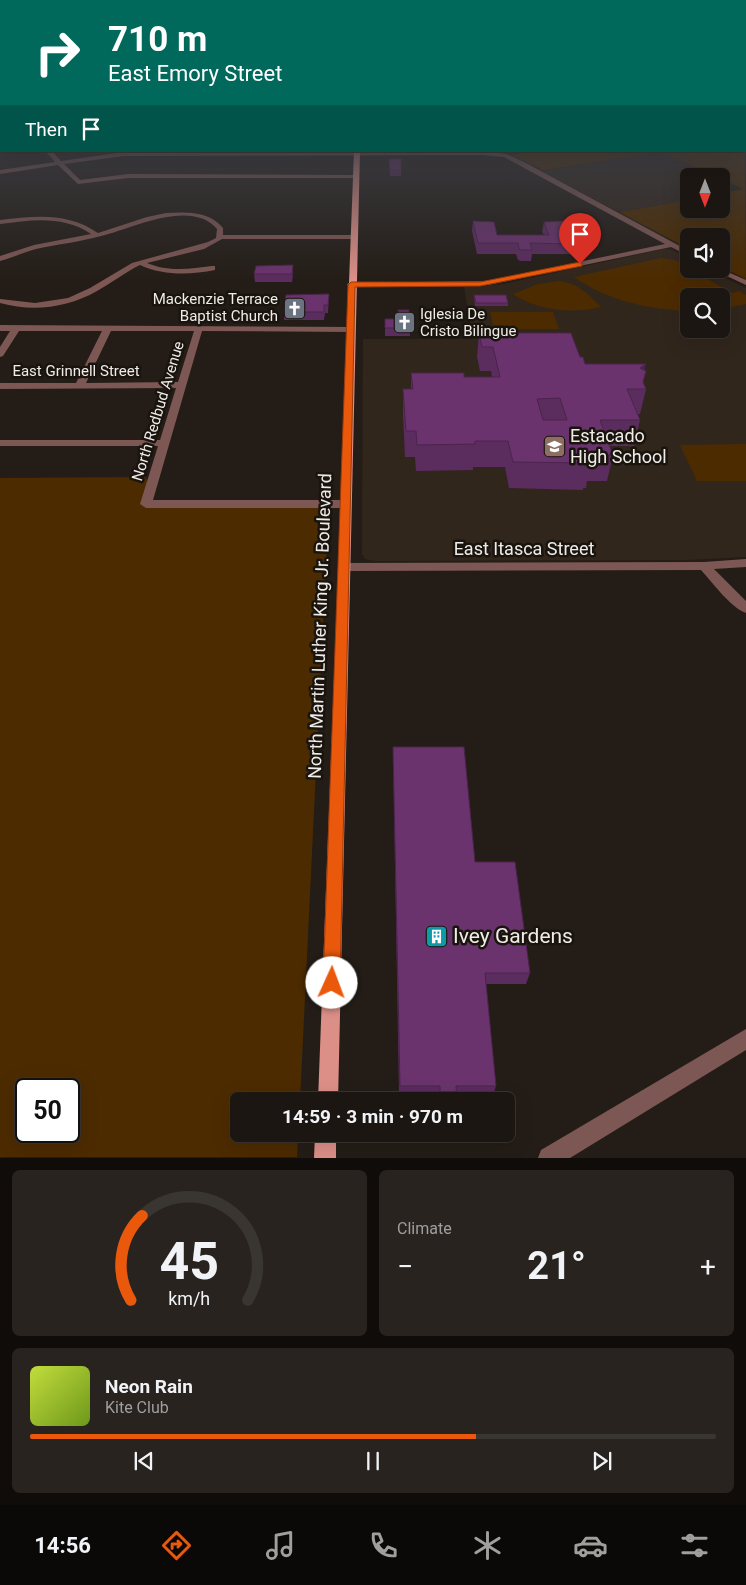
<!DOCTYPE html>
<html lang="en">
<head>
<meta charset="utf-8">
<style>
  :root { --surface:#1b1611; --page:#28231f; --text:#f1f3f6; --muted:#a09f9f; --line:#393531; --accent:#ea580c }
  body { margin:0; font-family:Roboto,sans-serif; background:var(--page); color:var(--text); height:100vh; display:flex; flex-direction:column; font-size:19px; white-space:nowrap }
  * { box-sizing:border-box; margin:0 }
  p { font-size:16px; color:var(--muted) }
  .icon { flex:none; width:28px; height:28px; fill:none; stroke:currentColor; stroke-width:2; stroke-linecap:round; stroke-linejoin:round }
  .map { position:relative; height:1158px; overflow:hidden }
  .sheet { display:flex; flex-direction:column; gap:12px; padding:12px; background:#0f0c09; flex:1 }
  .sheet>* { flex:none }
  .guide { position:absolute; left:0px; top:0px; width:746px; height:152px; box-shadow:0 5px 20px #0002,0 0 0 1px var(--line); background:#00695c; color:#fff; overflow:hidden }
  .needle { width:32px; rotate:180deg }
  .fabs { position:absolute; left:680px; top:168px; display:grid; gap:10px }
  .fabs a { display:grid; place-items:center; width:50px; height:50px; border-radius:8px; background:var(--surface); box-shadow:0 5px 20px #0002,0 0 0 1px var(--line); font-size:25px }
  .speed { position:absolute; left:15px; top:1078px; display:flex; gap:10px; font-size:25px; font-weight:700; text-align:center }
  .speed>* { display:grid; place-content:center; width:65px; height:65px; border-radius:50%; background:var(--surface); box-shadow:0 5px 20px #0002,0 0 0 1px var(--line); line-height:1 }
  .speed .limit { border:2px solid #111; border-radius:8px; background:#fff; color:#111 }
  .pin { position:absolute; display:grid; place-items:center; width:42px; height:42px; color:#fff; margin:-51px -21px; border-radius:50% 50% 50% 0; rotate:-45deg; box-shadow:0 0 5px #0007 }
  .pin .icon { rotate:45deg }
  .me { position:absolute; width:55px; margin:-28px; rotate:2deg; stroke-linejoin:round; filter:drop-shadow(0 0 4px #0008) }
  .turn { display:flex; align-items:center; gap:18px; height:105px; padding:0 25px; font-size:22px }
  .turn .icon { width:65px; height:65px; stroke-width:2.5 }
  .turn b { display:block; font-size:35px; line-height:42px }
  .then { display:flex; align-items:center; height:48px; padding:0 25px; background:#0003; gap:10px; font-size:19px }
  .big { font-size:38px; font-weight:700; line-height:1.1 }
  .sheet .tile { flex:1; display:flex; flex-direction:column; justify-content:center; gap:8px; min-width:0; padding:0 18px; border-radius:8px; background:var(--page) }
  .sheet .dial { align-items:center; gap:0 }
  .dial svg { height:130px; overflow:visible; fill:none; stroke:var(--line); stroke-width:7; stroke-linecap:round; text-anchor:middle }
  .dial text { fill:var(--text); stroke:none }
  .song { display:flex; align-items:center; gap:15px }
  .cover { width:60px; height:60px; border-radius:8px; background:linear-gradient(135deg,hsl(70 70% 55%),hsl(80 70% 35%)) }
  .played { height:5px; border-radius:2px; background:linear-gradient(90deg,var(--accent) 65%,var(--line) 65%) }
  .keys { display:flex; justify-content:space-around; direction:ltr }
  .heat { display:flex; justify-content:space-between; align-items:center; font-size:28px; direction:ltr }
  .sheet .tiles { flex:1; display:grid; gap:12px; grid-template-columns:1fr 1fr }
  .tile:last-child { grid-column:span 2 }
  .trip { position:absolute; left:230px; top:1092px; width:285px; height:50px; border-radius:8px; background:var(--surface); box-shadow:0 5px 20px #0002,0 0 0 1px var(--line); font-weight:700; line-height:50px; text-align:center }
  .tabs { display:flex; height:80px; justify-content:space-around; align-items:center; background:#0b0907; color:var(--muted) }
  .tabs .icon { width:35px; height:35px }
  .tabs .on { color:var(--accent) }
  .tabs b { font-size:22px; color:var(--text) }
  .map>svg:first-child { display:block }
</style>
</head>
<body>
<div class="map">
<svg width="746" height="1158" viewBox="0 0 746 1158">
  <rect width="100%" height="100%" fill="#241d17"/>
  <g fill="#31261c" fill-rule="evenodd">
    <path d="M654,152L667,153L716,176H689V200L619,212L541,171Z"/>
    <path d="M664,249L672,250L689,259V269H707L746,288V557L685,560L375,561L365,559L362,554L363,339H473L464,287L503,284ZM689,296H721V329H689Z"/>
  </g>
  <g fill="#4d2b00" fill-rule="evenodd">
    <path d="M745,118L746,279L721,267V236H689V249L619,212L689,200V209H721V194L743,189L721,178V176H717L661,152L543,170L511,155L531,151H745Z"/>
    <path d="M661,258L675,260L732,293L739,291L746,295V301L739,297L746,301V304L721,309V296H689V311C647,309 608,301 574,277Z"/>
    <path d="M559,281C578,283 588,294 601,307C572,314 538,311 513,294L538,284Z"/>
    <path d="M490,312H553L559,329H494Z"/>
    <path d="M746,444V481H697L680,445Z"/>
    <path d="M146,477L153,500H329L300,1101H239V1134H298L297,1157H0V478ZM26,1089H69V1131H26Z"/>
  </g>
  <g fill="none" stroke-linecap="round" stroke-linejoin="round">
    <g fill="#7d5753" fill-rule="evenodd">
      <rect x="0" y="130" width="1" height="4"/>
      <path d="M0,149L4,151L3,152L0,153Z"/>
      <path d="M45,151H52L61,161L124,152L482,151L507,154L526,163L689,251V256L671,247L488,285L351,287L347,285L348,283L488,281L665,244L504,157L482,155L124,156L64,164L80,180L128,174L358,175L356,178H128L78,184L58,165L0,174V170L55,162Z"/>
      <path d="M166,213C186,212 209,211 223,228V235H354L358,237L354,239H222L204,249L147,263C168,272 190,269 212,266H215V270C190,275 164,276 140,265C125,272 112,283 97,291C67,308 33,312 0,303V299L35,303L68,298L90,288L132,263L208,242L216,238L217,229C191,198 131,229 101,236C80,242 58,244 36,249C24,252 12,258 0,261V256L34,245L91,234C63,215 32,220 0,224V220C36,216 67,212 98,233L147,217Z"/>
      <path d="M712,269H721L746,280V285Z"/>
      <path d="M0,325L354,327V331L351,332L202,331L153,500H346L352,504L346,508H146L140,504L158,446H0V440H160L176,388L0,389V383H76L102,331H19L3,356L0,357V347L10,331H0ZM111,331H194L178,382L86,383Z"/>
      <path d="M746,559V567L714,569L746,601V613C731,608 712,582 701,570L344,571L338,567L344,563L704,562Z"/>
      <path d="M746,1029V1050L570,1158H538L541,1150Z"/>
    </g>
    <g fill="#dc8f87" fill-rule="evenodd">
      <path d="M354,151H360L338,1101H318Z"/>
      <path d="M315,1134H336V1158H314Z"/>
    </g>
  </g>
  <g fill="#5b2c5e">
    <path d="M389,159L401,170V176H390Z"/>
    <path d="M473,221L497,235H544L542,232L544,222L575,244L573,254H532L531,261H521L518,260L516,254H477L472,231Z"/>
    <path d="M293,265V273L292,282H255L254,274Z"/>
    <path d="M329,294L328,313H325L324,320H284V312Z"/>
    <path d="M474,295L508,303V306H475Z"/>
    <path d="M398,310L410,328V336H385V319H398Z"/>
    <path d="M479,333L580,357L585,364L645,371L643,383L646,389L640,414H638L640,420L634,446H609L613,455L607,481H587L586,488H583V490L509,488L505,467H473V470L416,471L415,457H405L403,414V389H411V373L464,377H492L491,371H480L477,357Z"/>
    <path d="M393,747L475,862L530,973L526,984H486L496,1086L493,1095H457L456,1101H439L438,1095H399Z"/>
  </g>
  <g fill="#4a244c">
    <path d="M293,265V273L292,282V274Z"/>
    <path d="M646,364L640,388V368Z"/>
  </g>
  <g fill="#6a336d" stroke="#4a244c" fill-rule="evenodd">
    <path d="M389,159H401V170H390Z"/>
    <path d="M473,221L494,222L497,235H549L544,222L563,221L575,244L530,243L532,250H522L519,249L518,243H478Z"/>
    <path d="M293,265L292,274H254L256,266Z"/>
    <path d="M329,294L328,305H324V312H284L286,295Z"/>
    <path d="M474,295H506L508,303H476Z"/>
    <path d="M398,310H409L410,328H385V319H399Z"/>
    <path d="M479,333H571L580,357H583L585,364H646L640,368L646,371L643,382L646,389H627L640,420H600L613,455H589L592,462H588V463L513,462L508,441H475V444L417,445L416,431H406L403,389H413L411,373H464V377H500L493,347H482ZM560,398L567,420H543L537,399Z"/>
    <path d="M393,747H464L475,862H515L530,973H485L496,1086H456L457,1097H440V1086H400Z"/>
  </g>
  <linearGradient id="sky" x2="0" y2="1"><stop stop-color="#14100d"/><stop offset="0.42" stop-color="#3f4047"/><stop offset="1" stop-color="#3f4047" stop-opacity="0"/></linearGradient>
  <rect width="746" height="280" fill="url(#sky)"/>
  <path fill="#ea580c" stroke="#983908" d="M580,262L582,263V266L480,286L355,287L340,983L338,989L332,991L326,989L323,983L348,285L351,282H480Z"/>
  <defs>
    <symbol id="church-square" viewBox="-11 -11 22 22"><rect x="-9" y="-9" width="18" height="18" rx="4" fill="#6b7280" stroke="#1a140f"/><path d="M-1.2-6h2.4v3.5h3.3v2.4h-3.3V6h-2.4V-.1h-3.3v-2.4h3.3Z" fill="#fff"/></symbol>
    <symbol id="school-square" viewBox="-11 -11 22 22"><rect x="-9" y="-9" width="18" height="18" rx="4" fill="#8d6e63" stroke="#1a140f"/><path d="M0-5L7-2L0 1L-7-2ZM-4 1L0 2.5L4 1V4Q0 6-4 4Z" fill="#fff"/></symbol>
    <symbol id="building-square" viewBox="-11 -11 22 22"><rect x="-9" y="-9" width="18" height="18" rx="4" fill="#0f9aa8" stroke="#1a140f"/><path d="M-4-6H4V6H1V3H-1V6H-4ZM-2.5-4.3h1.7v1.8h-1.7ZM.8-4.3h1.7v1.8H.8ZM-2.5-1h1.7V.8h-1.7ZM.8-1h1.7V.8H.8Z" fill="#fff"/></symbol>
  </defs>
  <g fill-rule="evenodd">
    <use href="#church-square" x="282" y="296" width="25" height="25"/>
    <use href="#church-square" x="392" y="310" width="25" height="25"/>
    <use href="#school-square" x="542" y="434" width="25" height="25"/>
    <use href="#building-square" x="424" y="924" width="25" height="25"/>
  </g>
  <g text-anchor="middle" stroke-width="5" stroke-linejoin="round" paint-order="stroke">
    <g font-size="15" fill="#efebe7" stroke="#1a140f" text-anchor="end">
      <text x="278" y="304">Mackenzie Terrace<tspan x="278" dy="17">Baptist Church</tspan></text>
      <text x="420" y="319" text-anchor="start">Iglesia De<tspan x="420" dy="17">Cristo Bilingue</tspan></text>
    </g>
    <g font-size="15" fill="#efebe7" stroke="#1a140f">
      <text x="76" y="376">East Grinnell Street</text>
      <text transform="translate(158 411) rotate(-73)" y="5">North Redbud Avenue</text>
    </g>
    <g font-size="18" fill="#efebe7" stroke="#1a140f" text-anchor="start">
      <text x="570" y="442">Estacado<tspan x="570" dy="21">High School</tspan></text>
    </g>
    <g font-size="18" fill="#efebe7" stroke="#1a140f">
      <text x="524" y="555">East Itasca Street</text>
      <text transform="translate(320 626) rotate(-88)" y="6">North Martin Luther King Jr. Boulevard</text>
    </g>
    <g font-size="21" fill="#efebe7" stroke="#1a140f" text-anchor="start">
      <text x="453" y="943">Ivey Gardens</text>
    </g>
  </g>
</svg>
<div class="fabs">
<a><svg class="needle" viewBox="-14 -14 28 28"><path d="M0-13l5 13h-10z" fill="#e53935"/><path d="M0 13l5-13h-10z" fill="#a09f9f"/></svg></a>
<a><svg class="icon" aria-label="sound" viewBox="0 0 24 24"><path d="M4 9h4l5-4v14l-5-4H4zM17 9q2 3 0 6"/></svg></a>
<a><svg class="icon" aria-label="search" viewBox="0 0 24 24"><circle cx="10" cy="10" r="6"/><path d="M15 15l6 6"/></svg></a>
</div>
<div class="speed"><div class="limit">50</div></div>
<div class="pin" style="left:580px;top:264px;background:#d93025"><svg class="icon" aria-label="arrive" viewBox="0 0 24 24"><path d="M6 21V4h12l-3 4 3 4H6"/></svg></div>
<svg class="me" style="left:332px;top:983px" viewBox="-20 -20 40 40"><circle r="19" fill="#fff"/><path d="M0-13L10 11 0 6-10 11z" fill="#ea580c"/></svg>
<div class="trip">14:59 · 3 min · 970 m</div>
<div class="guide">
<div class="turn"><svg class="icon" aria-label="right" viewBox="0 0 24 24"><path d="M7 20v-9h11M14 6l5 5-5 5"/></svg><div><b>710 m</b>East Emory Street</div></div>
<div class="then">Then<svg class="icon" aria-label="arrive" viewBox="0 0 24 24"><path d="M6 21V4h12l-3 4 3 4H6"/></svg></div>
</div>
</div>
<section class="sheet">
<div class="tiles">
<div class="tile dial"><svg viewBox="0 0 100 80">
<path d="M14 69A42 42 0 1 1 86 69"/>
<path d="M14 69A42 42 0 0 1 21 17" stroke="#ea580c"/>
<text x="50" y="56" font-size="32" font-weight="700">45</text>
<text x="50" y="72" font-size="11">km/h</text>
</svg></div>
<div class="tile"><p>Climate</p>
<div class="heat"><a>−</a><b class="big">21°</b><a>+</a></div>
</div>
<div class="tile">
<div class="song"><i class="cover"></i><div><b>Neon Rain</b><p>Kite Club</p></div></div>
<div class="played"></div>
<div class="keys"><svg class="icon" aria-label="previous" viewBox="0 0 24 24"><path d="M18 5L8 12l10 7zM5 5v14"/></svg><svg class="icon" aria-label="pause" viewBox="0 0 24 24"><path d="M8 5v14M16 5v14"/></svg><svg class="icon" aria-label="next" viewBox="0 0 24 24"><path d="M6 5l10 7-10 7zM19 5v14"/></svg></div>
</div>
</div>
</section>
<nav class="tabs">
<b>14:56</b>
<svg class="icon on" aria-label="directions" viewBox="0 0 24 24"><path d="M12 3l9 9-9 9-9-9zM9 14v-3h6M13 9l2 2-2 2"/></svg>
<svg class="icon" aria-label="music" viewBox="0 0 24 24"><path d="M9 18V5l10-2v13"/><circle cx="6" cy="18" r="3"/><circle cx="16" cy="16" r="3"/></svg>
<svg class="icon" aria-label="phone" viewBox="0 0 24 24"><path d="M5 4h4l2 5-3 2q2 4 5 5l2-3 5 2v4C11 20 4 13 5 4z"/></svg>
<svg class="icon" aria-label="climate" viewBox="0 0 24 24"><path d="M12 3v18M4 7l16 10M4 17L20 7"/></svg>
<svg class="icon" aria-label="car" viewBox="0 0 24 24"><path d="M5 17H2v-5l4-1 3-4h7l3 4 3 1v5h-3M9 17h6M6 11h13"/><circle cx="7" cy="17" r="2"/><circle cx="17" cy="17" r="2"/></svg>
<svg class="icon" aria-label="filters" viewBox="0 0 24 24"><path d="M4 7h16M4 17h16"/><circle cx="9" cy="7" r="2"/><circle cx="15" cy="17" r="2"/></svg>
</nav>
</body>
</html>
